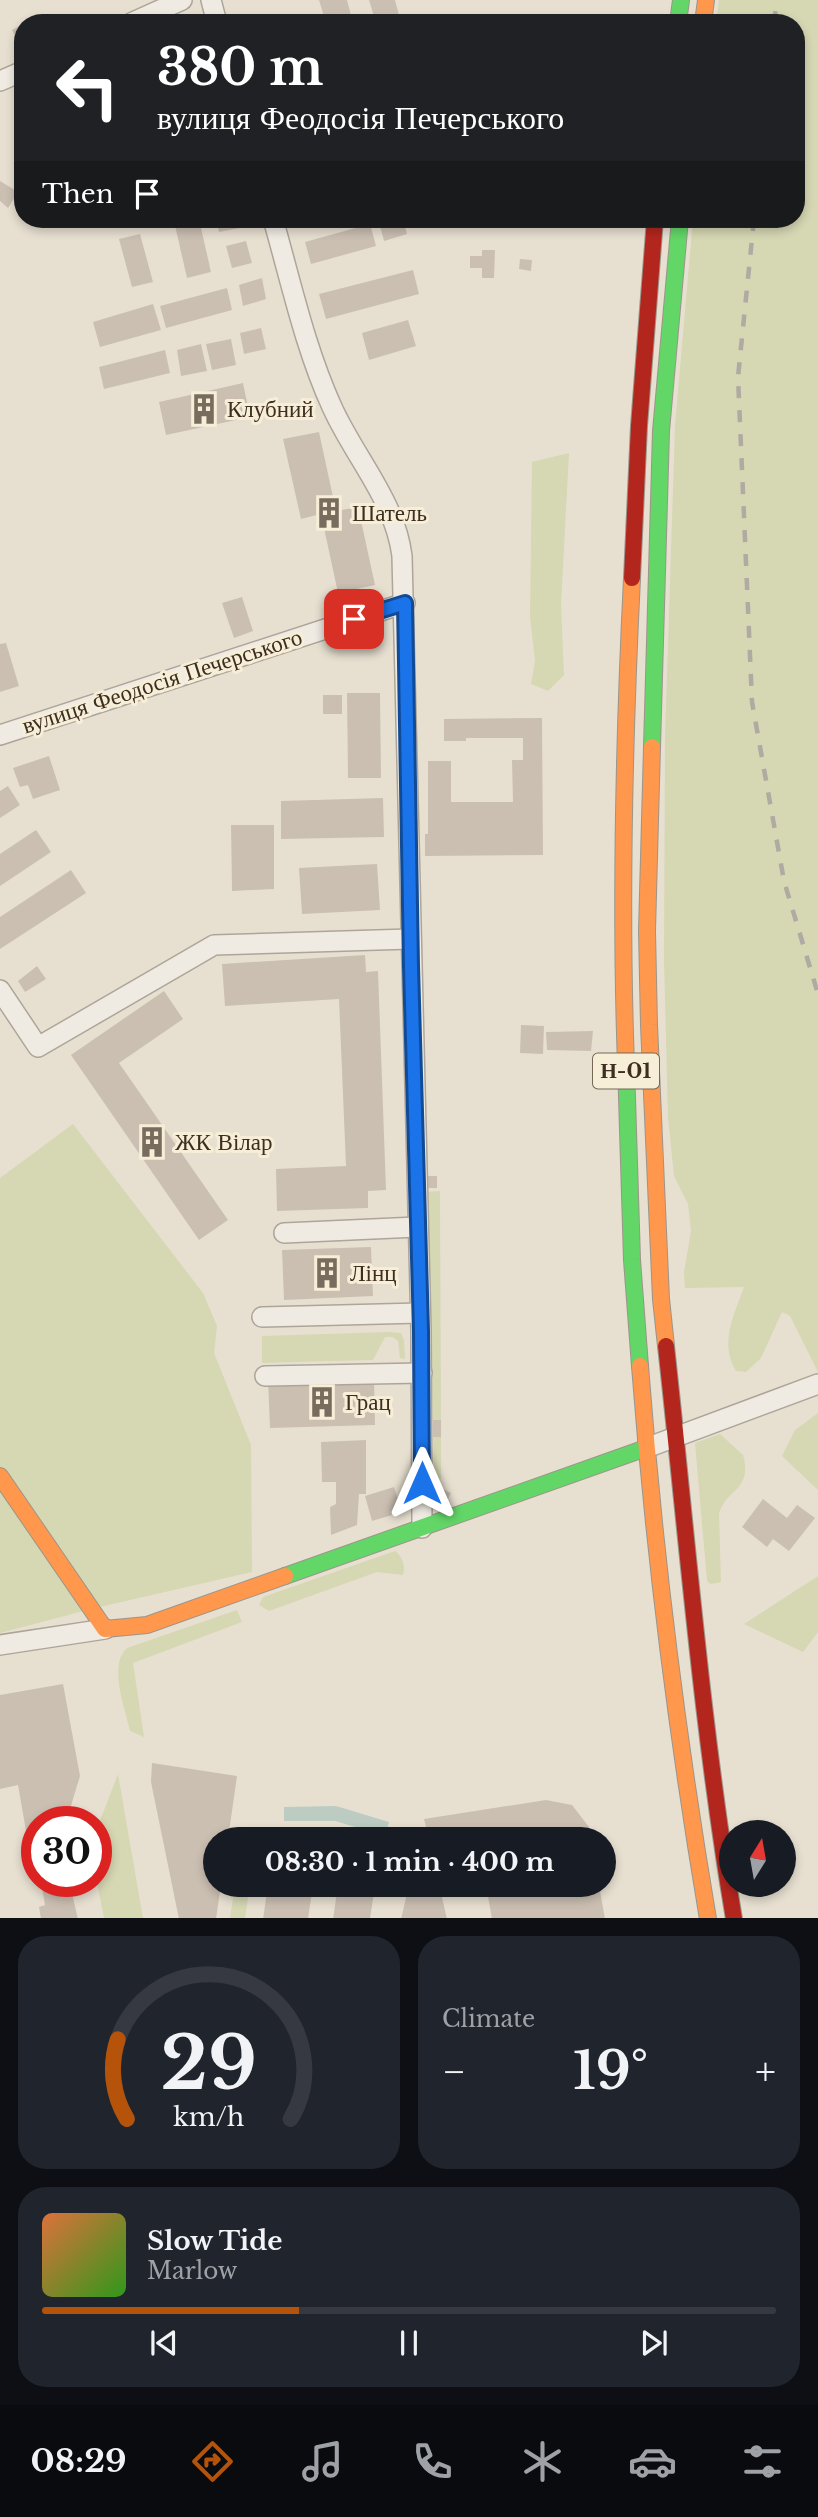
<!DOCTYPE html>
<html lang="en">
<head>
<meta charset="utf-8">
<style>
  :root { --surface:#171b24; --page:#20242c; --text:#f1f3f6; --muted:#9ea1a6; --line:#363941; --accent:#b45309 }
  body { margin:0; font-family:"Libre Baskerville",serif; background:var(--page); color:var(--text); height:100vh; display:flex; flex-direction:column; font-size:26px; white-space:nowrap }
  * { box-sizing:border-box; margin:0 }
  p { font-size:23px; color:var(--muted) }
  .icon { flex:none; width:38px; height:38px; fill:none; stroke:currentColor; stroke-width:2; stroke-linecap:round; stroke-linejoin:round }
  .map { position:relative; height:1918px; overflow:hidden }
  .sheet { display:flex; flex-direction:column; gap:18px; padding:18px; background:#0d0f14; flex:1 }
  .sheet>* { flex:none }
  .banner { position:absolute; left:14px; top:14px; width:791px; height:214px; border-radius:28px; box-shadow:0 4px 10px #0003; background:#202124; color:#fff; overflow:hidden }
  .needle { width:46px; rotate:11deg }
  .controls { position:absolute; left:719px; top:1820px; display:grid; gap:14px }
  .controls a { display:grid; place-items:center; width:77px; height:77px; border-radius:50%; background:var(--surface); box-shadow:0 4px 10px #0003; font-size:35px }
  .speed { position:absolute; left:21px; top:1806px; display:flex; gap:14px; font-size:35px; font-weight:700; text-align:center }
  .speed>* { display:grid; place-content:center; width:91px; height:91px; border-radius:50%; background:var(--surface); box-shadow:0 4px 10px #0003; line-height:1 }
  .speed .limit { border:10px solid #d22; background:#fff; color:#111 }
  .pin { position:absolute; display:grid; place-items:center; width:60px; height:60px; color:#fff; margin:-30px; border-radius:14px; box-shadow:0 4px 10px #0006 }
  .me { position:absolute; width:77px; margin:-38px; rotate:0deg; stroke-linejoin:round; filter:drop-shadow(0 0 5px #0008) }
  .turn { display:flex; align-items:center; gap:24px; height:147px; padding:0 28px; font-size:32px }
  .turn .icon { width:91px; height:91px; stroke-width:2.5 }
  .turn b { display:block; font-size:49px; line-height:60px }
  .then { display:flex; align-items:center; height:66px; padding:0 28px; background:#0003; gap:14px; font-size:26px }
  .big { font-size:52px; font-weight:800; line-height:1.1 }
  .sheet .tile { flex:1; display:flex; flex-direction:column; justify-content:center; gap:10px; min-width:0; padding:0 24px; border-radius:28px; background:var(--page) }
  .sheet .dial { align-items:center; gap:0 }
  .dial svg { height:182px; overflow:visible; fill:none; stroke:var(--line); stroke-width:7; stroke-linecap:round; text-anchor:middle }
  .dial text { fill:var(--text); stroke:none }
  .song { display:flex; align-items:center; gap:21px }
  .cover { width:84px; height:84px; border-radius:10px; background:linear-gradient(135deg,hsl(20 70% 55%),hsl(110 70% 35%)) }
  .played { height:7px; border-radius:4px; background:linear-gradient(90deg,var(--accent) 35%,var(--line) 35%) }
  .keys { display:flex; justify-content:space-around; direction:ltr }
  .heat { display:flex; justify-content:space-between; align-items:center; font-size:38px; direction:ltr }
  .sheet .tiles { flex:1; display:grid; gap:18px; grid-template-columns:1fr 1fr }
  .tile:last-child { grid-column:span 2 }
  .trip { position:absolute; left:203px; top:1827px; width:413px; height:70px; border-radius:35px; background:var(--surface); box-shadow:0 4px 10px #0003; font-weight:800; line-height:70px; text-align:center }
  .tab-bar { display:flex; height:112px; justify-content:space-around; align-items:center; background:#090b0e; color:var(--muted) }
  .tab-bar .icon { width:49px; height:49px }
  .tab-bar .selected { color:var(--accent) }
  .tab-bar b { font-size:32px; color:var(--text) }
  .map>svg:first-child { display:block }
</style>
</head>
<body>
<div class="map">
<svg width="818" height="1919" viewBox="0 0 818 1919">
  <rect width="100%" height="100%" fill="#e7e0d1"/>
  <g fill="#d6d7b3">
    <path d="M719,0H818V1372L790,1316L782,1312L761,1358L746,1372L736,1371C719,1343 734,1315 744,1287L685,1288L684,1272L691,1231L688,1204L674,1176L668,1117L664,961L665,738L675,426L693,219H796V23H716Z"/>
    <path d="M569,453L561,605L564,675L548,691L531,684L535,661L530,617L532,462Z"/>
    <path d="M73,1124L203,1293L217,1326L214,1353L251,1445L252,1572L91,1609L0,1633V1178Z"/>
    <path d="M440,1191L441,1420H433L424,1192Z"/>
    <path d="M389,1332L401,1333L404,1340L405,1359L400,1358L398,1341L393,1337H385L373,1360L262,1363V1336Z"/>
    <path d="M818,1413V1490L782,1456L795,1430Z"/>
    <path d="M720,1434L743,1455C753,1491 726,1488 719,1514L721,1582L711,1584L707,1581L695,1443Z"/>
    <path d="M433,1437H441V1479H434Z"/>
    <path d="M395,1551C402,1556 406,1566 403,1575L377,1572L269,1611L259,1605L263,1597Z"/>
    <path d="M818,1576V1632L803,1652L744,1624Z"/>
    <path d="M237,1610L242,1622L133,1663L144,1737L130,1731C125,1708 108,1665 127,1648Z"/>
    <path d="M118,1774L143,1918H104L96,1878V1831Z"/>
    <path d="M235,1885H250L245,1918H230Z"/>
  </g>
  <path fill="#bcccc2" d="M336,1806L389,1822L385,1836L335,1821H284V1807Z"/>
  <g fill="#cbbfb2">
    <path d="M319,0H347L353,23H326Z"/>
    <path d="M369,0H395L401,23H376Z"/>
    <path d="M23,24V53L12,30Z"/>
    <path d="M0,181L18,192L8,208L0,201Z"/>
    <path d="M183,219H199L211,272L187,278L174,221Z"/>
    <path d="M216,219H238L240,228L219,232Z"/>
    <path d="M378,219H403L407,234L384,241Z"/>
    <path d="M370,224L376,246L311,264L305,242Z"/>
    <path d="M140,234L153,282L132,287L119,239Z"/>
    <path d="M246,241L252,263L232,268L226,246Z"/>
    <path d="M482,250H495L494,278H482V268H470V256H482Z"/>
    <path d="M520,259L532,260L531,271L519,269Z"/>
    <path d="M413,270L419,294L326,319L319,294Z"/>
    <path d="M262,278L266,299L243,306L239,285Z"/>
    <path d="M227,288L232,310L166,328L160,306Z"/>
    <path d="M153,304L161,330L100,347L93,322Z"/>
    <path d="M408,320L416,346L369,360L362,333Z"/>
    <path d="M261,328L266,349L244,354L240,333Z"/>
    <path d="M231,339L236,365L212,370L206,344Z"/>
    <path d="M201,344L207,371L181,376L177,350Z"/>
    <path d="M165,350L170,373L104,389L99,367Z"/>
    <path d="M243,383L250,417L166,435L159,402Z"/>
    <path d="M319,432L336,511L358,507L375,585L338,593L321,514L301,519L283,439Z"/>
    <path d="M242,597L253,631L234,638L222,603Z"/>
    <path d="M6,643L19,686L0,692V644Z"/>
    <path d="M347,693H380L381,778H348Z"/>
    <rect x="323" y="695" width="19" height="19"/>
    <path d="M542,718L543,855L425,856V834H428V761H451V802H513L512,760H523V738H466V741H444V719Z"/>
    <path d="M49,756L60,790L33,799L28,785L20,787L13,768Z"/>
    <path d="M8,786L20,805L0,818V791Z"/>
    <path d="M383,798L384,837L281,839V801Z"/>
    <path d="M231,825H274V889L232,891Z"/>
    <path d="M36,830L51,852L0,886V854Z"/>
    <path d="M377,864L380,910L302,914L299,868Z"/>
    <path d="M71,870L86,893L0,949V917Z"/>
    <path d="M365,955L366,972L378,971L386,1190L368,1191V1208L277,1211L276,1169L346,1166L339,999L225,1006L222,964Z"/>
    <path d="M37,966L46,979L25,992L18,981Z"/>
    <path d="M164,991L183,1019L119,1063L228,1220L199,1240L71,1055Z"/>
    <path d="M521,1025L544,1026L543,1054L520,1053Z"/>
    <path d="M593,1031L591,1051L547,1050L546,1032Z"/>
    <rect x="426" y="1176" width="11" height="12"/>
    <path d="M371,1247L373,1296L284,1300L282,1250Z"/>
    <path d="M374,1377L375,1425L270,1428L268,1379Z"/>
    <rect x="433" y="1420" width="8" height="17"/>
    <path d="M366,1440V1494H359L357,1525L331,1535L330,1507L336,1504V1482H322L321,1442Z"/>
    <path d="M394,1487L402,1512L372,1521L365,1496Z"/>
    <path d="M439,1487L451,1493L447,1501L434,1494Z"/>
    <path d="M763,1499L787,1518L797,1505L815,1518L789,1551L773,1539L767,1547L742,1527Z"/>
    <path d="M63,1684L80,1776L66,1822H37V1864L32,1865L18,1785L0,1789V1695Z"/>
    <path d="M152,1763L237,1776L228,1839H215V1885H221L216,1919H179L151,1782Z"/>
    <path d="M546,1800L572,1805L589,1827L591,1839H429L424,1819Z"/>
    <path d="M41,1881H69L78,1919H41L39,1907L45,1905Z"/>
    <path d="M268,1885H313L308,1919H263Z"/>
    <path d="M338,1885H375L370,1919H333Z"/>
    <path d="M409,1885H474V1886L441,1893L447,1919H401Z"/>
    <path d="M486,1885H599L605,1919H492Z"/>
  </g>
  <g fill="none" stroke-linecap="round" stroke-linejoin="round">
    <defs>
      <g id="street">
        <path d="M211,0L217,23"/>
        <path d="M131,23L182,0"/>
        <path d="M0,81L23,71"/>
        <path d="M273,219C291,282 305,348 332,407C355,458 395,500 402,556L421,1331L422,1528"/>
        <path d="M0,735L405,603"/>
        <path d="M0,990L38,1047L214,945L410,939"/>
        <path d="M284,1233L417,1227"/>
        <path d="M262,1317L420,1313"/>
        <path d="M265,1376L422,1373"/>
        <path d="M646,1448L818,1384"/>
        <path d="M0,1645L105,1629"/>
      </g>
      <g id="fast">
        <path d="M678,23L681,0"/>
        <path d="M652,747L661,431L680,219"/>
        <path d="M626,1065L632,1260L640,1366"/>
        <path d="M285,1576L646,1448"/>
      </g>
      <g id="slow">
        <path d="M703,23L706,0"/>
        <path d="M652,747L647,931L649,1025L661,1299L666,1346"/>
        <path d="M626,1065C620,903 624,740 632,578"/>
        <path d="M640,1366C654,1551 677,1736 708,1919"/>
        <path d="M0,1476L105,1629L147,1625L285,1576"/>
      </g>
      <g id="jam">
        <path d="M632,578L639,426L655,219"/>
        <path d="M666,1346C687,1537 702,1730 734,1919"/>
      </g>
    </defs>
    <use href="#street" stroke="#ada599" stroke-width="22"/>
    <use href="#fast" stroke="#9c958a" stroke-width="18"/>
    <use href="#slow" stroke="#9c958a" stroke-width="18"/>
    <use href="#jam" stroke="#9c958a" stroke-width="18"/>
    <use href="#street" stroke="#efebe3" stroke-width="19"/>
    <use href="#fast" stroke="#63d668" stroke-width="16"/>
    <use href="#slow" stroke="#ff974d" stroke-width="16"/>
    <use href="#jam" stroke="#b3261e" stroke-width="16"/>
    <g stroke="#afaaa2" stroke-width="4.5" stroke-dasharray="12 12" stroke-linecap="butt">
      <path d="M774,23L777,0"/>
      <path d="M754,219L738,377L752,702L784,881L818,994"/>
    </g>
  </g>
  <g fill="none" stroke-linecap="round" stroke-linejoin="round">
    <defs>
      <path id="route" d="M354,619L405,603L411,966L421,1331L422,1483"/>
    </defs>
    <use href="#route" stroke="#114b97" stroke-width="18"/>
    <use href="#route" stroke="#1a73e8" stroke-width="12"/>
  </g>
  <defs>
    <symbol id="building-bare" viewBox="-9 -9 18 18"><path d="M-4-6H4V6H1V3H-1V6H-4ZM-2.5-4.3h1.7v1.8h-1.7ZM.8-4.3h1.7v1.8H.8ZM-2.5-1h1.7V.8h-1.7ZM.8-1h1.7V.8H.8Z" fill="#786c5e" stroke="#f7eed8" stroke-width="2.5" paint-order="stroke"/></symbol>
  </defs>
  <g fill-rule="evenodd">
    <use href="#building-bare" x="182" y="387" width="44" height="44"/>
    <use href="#building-bare" x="307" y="491" width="44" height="44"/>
    <use href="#building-bare" x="130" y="1120" width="44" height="44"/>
    <use href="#building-bare" x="305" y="1251" width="44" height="44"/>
    <use href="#building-bare" x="300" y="1380" width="44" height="44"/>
  </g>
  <g text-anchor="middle" stroke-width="6" stroke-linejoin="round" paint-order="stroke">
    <rect fill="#f7eed8" stroke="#756857" stroke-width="2" x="593" y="1053.5" width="66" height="35" rx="5"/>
    <g font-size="21" font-weight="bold" fill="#3d2e20">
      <text x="626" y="1078">Н-01</text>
    </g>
    <g font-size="23" fill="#3d2e20" stroke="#f7eed8" text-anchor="start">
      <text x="227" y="417">Клубний</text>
      <text x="352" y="521">Шатель</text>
      <text x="175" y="1150">ЖК Вілар</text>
      <text x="350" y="1281">Лінц</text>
      <text x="345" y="1410">Грац</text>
    </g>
    <g font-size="23" fill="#3d2e20" stroke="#f7eed8">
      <text transform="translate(162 681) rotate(-18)" y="8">вулиця Феодосія Печерського</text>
    </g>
  </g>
</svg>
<div class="controls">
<a><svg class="needle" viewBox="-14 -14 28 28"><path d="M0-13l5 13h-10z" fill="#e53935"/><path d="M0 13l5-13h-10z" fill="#9ea1a6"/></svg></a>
</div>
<div class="speed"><div class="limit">30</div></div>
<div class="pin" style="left:354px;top:619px;background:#d93025"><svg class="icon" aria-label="arrive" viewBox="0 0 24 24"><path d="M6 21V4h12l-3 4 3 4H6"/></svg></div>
<svg class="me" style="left:422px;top:1483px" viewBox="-20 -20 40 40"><path d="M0-17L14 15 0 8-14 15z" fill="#1a73e8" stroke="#fff" stroke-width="4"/></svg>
<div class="trip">08:30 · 1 min · 400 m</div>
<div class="banner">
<div class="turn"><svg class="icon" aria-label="left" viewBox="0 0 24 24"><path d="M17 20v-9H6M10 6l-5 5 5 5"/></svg><div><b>380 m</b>вулиця Феодосія Печерського</div></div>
<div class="then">Then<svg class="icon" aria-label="arrive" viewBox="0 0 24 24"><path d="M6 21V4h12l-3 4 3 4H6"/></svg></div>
</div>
</div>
<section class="sheet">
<div class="tiles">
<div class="tile dial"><svg viewBox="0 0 100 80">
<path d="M14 69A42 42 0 1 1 86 69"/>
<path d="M14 69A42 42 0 0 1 10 34" stroke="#b45309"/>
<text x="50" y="56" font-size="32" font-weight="700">29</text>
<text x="50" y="72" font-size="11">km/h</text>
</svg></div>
<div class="tile"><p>Climate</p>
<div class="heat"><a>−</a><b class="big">19°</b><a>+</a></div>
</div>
<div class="tile">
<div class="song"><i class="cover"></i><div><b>Slow Tide</b><p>Marlow</p></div></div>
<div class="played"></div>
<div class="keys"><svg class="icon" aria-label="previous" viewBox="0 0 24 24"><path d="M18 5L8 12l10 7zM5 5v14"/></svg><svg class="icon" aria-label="pause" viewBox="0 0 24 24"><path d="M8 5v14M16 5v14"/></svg><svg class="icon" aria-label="next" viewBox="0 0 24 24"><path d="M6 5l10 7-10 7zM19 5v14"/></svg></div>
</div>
</div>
</section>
<nav class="tab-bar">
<b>08:29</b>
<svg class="icon selected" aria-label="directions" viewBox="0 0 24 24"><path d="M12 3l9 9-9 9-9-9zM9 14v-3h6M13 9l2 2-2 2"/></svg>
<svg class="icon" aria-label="music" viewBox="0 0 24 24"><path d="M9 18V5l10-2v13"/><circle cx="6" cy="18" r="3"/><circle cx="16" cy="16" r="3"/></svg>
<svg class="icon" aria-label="phone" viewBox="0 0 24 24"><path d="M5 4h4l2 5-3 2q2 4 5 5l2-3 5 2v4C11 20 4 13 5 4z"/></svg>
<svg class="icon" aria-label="climate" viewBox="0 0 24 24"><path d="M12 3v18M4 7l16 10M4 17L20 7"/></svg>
<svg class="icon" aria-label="car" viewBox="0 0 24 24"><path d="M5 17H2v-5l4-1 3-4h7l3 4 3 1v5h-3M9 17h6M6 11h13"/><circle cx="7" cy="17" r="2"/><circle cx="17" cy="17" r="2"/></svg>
<svg class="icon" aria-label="filters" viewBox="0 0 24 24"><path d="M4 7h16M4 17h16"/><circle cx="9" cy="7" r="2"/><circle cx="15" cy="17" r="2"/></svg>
</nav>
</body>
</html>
